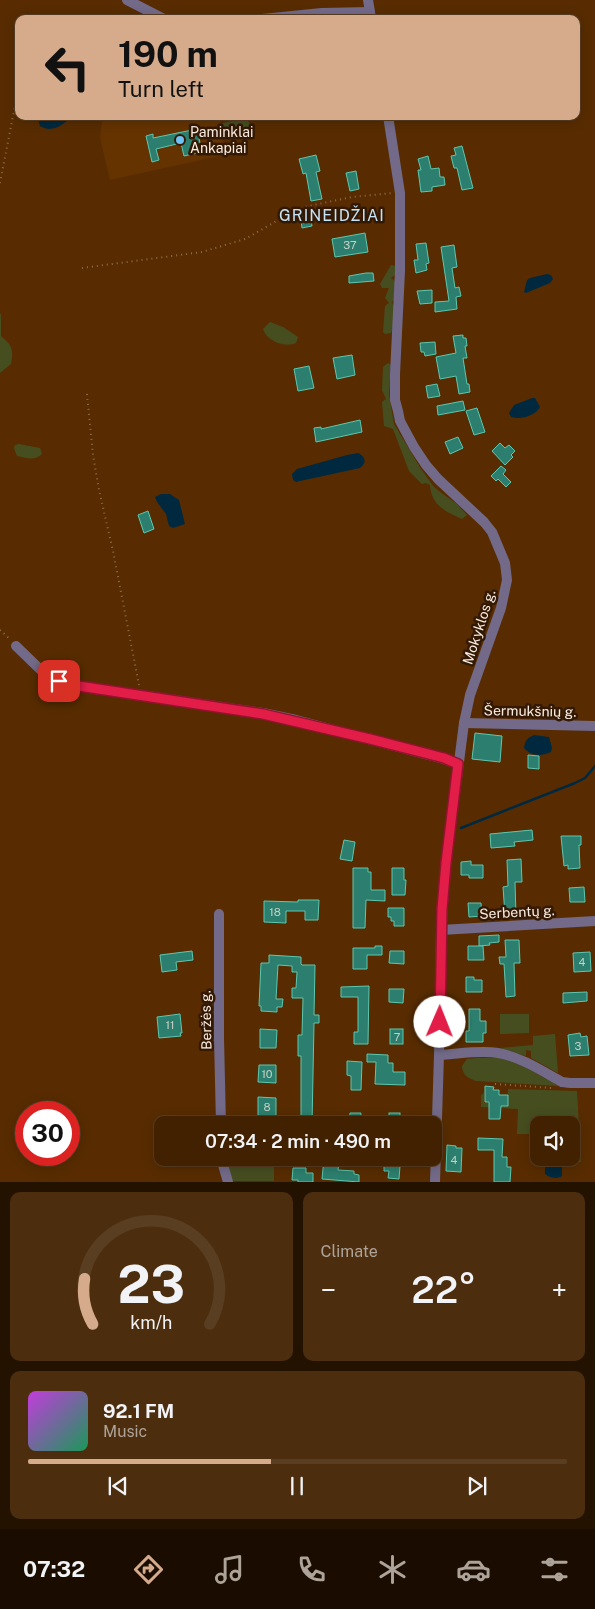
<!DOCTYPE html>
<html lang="en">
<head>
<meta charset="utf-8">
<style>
  :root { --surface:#422100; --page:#4c2e0f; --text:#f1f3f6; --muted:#aea399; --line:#5a3e22; --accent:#d6ab8b }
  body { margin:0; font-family:"Public Sans",sans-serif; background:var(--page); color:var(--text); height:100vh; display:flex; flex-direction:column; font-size:19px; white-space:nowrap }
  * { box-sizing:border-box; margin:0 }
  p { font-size:16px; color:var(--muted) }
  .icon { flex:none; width:28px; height:28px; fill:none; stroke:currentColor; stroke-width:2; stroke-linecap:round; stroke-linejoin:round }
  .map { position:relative; height:1182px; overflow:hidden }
  .drawer { display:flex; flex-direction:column; gap:10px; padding:10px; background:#241200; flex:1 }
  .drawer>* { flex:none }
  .banner { position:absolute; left:15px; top:15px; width:565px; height:105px; border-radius:10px; box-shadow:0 2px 12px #0003,0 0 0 1px var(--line); background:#d6ab8b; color:#111; overflow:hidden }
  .fabs { position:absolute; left:530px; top:1116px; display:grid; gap:10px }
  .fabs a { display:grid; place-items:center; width:50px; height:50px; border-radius:10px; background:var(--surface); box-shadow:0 2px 12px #0003,0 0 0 1px var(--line); font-size:25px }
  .speed { position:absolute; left:15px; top:1101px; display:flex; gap:10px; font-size:25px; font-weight:700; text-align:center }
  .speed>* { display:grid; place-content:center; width:65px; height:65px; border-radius:50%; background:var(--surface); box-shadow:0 2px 12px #0003,0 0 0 1px var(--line); line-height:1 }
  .speed .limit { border:8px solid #d22; background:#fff; color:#111 }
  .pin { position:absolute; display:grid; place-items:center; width:42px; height:42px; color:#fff; margin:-21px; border-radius:10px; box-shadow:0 2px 8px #0006 }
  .me { position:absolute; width:55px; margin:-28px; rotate:1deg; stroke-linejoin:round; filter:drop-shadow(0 0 4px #0008) }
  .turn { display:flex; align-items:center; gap:18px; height:105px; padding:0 20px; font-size:22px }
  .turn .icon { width:65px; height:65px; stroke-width:2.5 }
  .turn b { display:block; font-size:35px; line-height:42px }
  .big { font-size:38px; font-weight:600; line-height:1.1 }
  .drawer .widget { flex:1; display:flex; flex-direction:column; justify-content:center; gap:8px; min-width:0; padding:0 18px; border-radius:10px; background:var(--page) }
  .drawer .dial { align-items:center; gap:0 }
  .dial svg { height:130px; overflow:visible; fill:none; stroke:var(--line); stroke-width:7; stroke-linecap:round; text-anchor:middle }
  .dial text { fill:var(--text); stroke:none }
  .song { display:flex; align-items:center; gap:15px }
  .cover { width:60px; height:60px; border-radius:8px; background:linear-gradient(135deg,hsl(290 70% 55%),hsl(150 70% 35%)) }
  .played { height:5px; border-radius:2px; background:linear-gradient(90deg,var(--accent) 45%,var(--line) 45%) }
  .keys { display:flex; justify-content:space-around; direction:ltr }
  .heat { display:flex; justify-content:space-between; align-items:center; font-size:28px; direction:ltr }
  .drawer .tiles { flex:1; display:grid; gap:10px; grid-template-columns:1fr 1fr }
  .widget:last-child { grid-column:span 2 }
  .trip { position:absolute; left:154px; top:1116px; width:288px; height:50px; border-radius:10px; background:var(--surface); box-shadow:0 2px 12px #0003,0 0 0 1px var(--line); font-weight:600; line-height:50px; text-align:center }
  .dock { display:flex; height:80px; justify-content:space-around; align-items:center; background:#1a0d00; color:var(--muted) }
  .dock .icon { width:35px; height:35px }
  .dock .current { color:var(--accent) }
  .dock b { font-size:22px; color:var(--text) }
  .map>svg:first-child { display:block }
</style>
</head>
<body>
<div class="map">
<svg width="595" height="1182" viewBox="0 0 595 1182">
  <rect width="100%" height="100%" fill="#582c00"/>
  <path fill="#653300" d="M103,116H220L224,155L110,180L100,138Z"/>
  <g fill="#464e20">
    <path d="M246,118L250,124L246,135L241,139C231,137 219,135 223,123Z"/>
    <path d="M391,265L396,266L395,275L391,278L395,281L396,298L392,302C397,310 395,324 391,333L385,334L383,332L385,306L389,303L385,298L389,288H382L380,284Z"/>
    <path d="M0,313L1,315V336C12,345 14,350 11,364L0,373Z"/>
    <path d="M270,322L283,327L298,337L296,343C284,348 267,341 263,329Z"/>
    <path d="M388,363L391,365L389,394L394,424L421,469L433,486L440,492L457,504L467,515L462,519C446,512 431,505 430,485L426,483L422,484L409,471L393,429L384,426L382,402L386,399L382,390L383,367Z"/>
    <path d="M19,444L40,448L42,454C35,461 26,458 17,456L14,448L15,445Z"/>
    <path d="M500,1014H529V1033L500,1034Z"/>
    <path d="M555,1034L558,1073L531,1058V1051L526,1050V1056L500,1048L533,1045V1036Z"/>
    <path d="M477,1058H499L518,1063L559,1086L477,1081C469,1079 462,1075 462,1066L467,1059Z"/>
    <path d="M508,1089L577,1091L581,1162H563V1158H571V1125H539V1134H517L518,1109L481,1107V1095L484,1093V1103H495L508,1106Z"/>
    <path d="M226,1158H274V1181H233L228,1171Z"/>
  </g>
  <g fill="#00293f">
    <path d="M37,116H73C63,124 53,134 40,126Z"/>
    <path d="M547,274L551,275L553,279L550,283L526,293L524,292L527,280L530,278Z"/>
    <path d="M532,398H535L540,407C535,416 521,420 511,417L509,413L514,405Z"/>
    <path d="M358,453C366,457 367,463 360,468L300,481L296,482L293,480L292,474L297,469L347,455Z"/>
    <path d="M161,494H170L179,500L185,524L173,528L169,526L166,514L157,502L155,497Z"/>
    <path d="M534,735L549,737L552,748L551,752C541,756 532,757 524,748C525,741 527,738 534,735Z"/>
    <path d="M545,1158H562V1176C558,1179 549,1178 545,1174Z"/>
  </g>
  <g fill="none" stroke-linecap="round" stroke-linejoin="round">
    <path stroke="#00293f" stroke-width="2.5" d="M461,828L575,783L585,778L595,766"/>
  </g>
  <g fill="#2c7f6e" stroke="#5dc7b0">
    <path d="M197,129L202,152L184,156L181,143L156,149L159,160L152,162L146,136L153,134V138Z"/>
    <path d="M462,146L473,188L462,190L457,168H454L451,156L456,155L454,148Z"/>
    <path d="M316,155L320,171L316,172L322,199L311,201L306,173L303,174L299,159Z"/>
    <path d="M428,156L431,169L439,168L440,177H444L445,185L432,187V191L421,192L418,170H421L418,159Z"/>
    <path d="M356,171L359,189L350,191L346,173Z"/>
    <path d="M310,213L312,226L302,228L300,214Z"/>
    <path d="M365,233L368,252L335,257L332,239Z"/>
    <path d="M426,243L429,263L426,264L427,270L416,273L414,260H418L416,244Z"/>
    <path d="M454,245L457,267L452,268L455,288L459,287L461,296L456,297L457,309L435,312V302L449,301L441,247Z"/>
    <path d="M366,273H373L374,281L349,283V276Z"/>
    <path d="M432,290V303L420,304L417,291Z"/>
    <path d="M463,335V338H466L467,346H465L467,358H463L467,384H469L470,392L459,394L456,376L440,379L436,357L456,353L453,336Z"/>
    <path d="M435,342L436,354L425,356L424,352H421L420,343Z"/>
    <path d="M352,355L355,375L337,379L333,358Z"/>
    <path d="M309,366L314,388L298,391L294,369Z"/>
    <path d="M437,384L440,396L428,398L426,386Z"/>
    <path d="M463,401L465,410L438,415L437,406Z"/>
    <path d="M477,408L485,432L474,435L466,411Z"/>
    <path d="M360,420L362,432L316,442L314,428L321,427V429Z"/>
    <path d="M458,437L463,448L450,454L445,442Z"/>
    <path d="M500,443L505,448L509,445L515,451L511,455L513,457L505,465L492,451Z"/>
    <path d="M501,466L506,470L503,474L511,482L506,487L498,479L496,481L491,476Z"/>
    <path d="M148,511L154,529L144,533L138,515Z"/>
    <path d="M475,733L502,736L500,762L472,759Z"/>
    <path d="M528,755L539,756V769L528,768Z"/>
    <path d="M532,830L533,840L514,842L515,846L491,848L490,834Z"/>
    <path d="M561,836H581V845H579L580,868L568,869V865L564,866Z"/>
    <path d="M344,840L355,842L352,861L340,859Z"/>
    <path d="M521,859L522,882H515L516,915H505L503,887L508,886L507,860Z"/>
    <path d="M471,861V865H483V878H469V875H461V862Z"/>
    <path d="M353,868H368V872H371V890H385V901L366,900L365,928H353Z"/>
    <path d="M392,868H404V880H406L405,895H392Z"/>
    <path d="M584,887L585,902H570L569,888Z"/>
    <path d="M298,900H319L318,920H305V911H286V923L264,922V901L298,902Z"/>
    <path d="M468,903H481L482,916L469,917Z"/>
    <path d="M388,908H404V926H394V921H391V917H388Z"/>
    <path d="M499,935V942L489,943L490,945L479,946V936Z"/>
    <path d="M505,940H519L520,963H514L515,996L506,997L504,964H500L499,957H506Z"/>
    <path d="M375,946H382V955H367V969H353V948H375Z"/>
    <path d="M468,946H483L484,960H468Z"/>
    <path d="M192,951L193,960L176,962L177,970L162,972L160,955Z"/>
    <path d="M390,951H404V964L389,963Z"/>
    <path d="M590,952L591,971L574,972L573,953Z"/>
    <path d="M269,955L301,957V964L302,965H315L314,1015H319V1023H314L312,1125L301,1124V1056H298V1035H302L303,998H292V988H296L297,972H292V966L278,965L276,999H283L282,1007H277V1012L261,1011V1006H259L261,963H269Z"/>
    <path d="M466,977H474V980H482V992H466Z"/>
    <path d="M369,986L368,1044H354V1032H358V997H341V987Z"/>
    <path d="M389,989H404L403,1003L389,1002Z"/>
    <path d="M587,992V1001L563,1003V993Z"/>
    <path d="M469,1009H480V1021H486V1033H483V1042H466V1031H469Z"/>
    <path d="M180,1014L182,1033H180L181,1036L159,1038L157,1017Z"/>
    <path d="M260,1029L277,1030L276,1048H260Z"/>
    <rect x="390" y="1029" width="13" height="15"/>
    <path d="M580,1033L581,1037L587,1036L589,1055L570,1056L568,1035Z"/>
    <path d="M367,1054L388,1055V1063H393V1072H405V1085L375,1084L376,1062H367Z"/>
    <path d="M347,1061L362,1062L361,1090H351V1076L347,1075Z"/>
    <path d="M259,1065H276V1083L258,1082Z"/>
    <path d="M485,1086L494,1087L493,1090H499V1095H508V1106H501L500,1119H489V1102H485Z"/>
    <path d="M258,1097L276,1098V1116H258Z"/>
    <path d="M350,1113H361L360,1125H349Z"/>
    <rect x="389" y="1113" width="11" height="12"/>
    <rect x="531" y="1135" width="8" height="21"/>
    <path d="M478,1138L503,1139L502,1157H507V1167H511L510,1182H494V1150H478Z"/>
    <path d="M447,1145L456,1146V1148H462L461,1172L446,1171Z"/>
    <path d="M324,1158H332V1162H339L338,1170L354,1171V1174L359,1175V1182L322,1179Z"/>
    <path d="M384,1159L396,1160L395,1166H400L399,1179L388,1178L389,1171H384Z"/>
    <path d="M293,1168H306V1173H313V1182H298V1180H292Z"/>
  </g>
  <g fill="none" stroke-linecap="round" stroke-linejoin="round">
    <g stroke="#8e6c4b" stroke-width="2" stroke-dasharray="1 4" stroke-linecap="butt">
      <path d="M0,183L19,85"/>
      <path d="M82,268L202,252L245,239L294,211L304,207L352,197L392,193"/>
      <path d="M87,394L93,455L99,490L113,551L139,685"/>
      <path d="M0,630L11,640"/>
      <path d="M447,1022L467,1021"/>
      <path d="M495,1084L552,1088"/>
    </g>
    <g stroke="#726a88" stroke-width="10">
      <path d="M127,0L164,19"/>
      <path d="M368,0L371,18"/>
      <path d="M262,19L322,13L370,12"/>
      <path d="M388,116L400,193V271L395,374V400L398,411L400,421L414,447L426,465L438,479L484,522L492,532L505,563L507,580L501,608L470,695L464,723L446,863L441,930L439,1055L435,1182"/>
      <path d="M16,646L49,678L72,685L263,713L296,720L444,759L458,764"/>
      <path d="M464,723L595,726"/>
      <path d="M219,914V1038L221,1125"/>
      <path d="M441,930L595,921"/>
      <path d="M439,1055C459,1054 479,1050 498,1053C521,1057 542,1071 562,1082L570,1083H595"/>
      <path d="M221,1158L228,1182"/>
    </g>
  </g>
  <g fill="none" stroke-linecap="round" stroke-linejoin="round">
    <defs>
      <path id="route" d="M59,681L72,685L263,714L370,739L444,758L458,764L446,863L442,909L440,1022"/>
    </defs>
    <use href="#route" stroke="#92132f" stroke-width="12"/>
    <use href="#route" stroke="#e11d48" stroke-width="9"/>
  </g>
  <circle fill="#6fc2f4" stroke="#331904" stroke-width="2" cx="180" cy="140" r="5"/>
  <g text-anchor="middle" stroke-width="5" stroke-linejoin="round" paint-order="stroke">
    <g font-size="11" fill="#c6d1c4">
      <text x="350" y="249">37</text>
      <text x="275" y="916">18</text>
      <text x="582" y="966">4</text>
      <text x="170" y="1029">11</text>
      <text x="397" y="1041">7</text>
      <text x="578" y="1050">3</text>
      <text x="267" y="1078">10</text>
      <text x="267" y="1111">8</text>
      <text x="454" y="1164">4</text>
    </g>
    <g font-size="14" fill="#faece1" stroke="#331904" text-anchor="start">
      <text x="190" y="137">Paminklai<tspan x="190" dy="16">Ankapiai</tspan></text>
    </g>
    <g font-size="14" fill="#faece1" stroke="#331904">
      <text transform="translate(479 627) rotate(-72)" y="5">Mokyklos g.</text>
      <text transform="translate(530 711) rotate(1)" y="5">Šermukšnių g.</text>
      <text transform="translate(517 912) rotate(-3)" y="5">Serbentų g.</text>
      <text transform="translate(206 1020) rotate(-91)" y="5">Beržės g.</text>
    </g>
    <g font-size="16" letter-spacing="1" fill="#c7e4f7" stroke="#331904">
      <text x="332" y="221">GRINEIDŽIAI</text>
    </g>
  </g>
</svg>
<div class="fabs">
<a><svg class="icon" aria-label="sound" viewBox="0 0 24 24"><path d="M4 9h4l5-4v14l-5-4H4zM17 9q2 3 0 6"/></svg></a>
</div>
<div class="speed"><div class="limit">30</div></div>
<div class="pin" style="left:59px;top:681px;background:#d93025"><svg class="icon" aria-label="arrive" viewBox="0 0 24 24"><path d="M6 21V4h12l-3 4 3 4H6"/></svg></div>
<svg class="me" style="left:440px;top:1022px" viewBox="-20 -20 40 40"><circle r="19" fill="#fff"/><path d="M0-13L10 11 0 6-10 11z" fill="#e11d48"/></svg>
<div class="trip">07:34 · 2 min · 490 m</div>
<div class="banner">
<div class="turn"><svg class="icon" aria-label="left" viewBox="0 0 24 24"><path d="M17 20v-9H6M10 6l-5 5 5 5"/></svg><div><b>190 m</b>Turn left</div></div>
</div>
</div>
<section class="drawer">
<div class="tiles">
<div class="widget dial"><svg viewBox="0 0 100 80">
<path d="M14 69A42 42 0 1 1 86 69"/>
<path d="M14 69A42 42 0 0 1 9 41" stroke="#d6ab8b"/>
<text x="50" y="56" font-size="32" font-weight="700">23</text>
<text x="50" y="72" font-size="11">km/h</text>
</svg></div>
<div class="widget"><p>Climate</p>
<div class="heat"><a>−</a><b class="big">22°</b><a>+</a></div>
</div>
<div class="widget">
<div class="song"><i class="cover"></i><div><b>92.1 FM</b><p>Music</p></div></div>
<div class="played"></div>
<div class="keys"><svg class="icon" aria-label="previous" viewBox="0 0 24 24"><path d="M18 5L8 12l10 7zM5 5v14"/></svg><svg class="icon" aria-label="pause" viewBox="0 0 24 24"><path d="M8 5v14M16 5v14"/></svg><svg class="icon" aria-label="next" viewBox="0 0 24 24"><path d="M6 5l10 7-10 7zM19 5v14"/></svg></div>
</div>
</div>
</section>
<nav class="dock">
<b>07:32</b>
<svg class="icon current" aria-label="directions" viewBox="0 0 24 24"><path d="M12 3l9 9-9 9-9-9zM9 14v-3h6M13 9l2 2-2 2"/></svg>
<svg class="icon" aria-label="music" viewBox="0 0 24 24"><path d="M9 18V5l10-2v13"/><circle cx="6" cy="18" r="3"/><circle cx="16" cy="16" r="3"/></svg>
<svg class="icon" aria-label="phone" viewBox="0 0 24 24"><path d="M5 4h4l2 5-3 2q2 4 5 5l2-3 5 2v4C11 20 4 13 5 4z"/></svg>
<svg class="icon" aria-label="climate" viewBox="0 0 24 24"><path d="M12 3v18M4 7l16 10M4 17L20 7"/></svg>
<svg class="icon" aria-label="car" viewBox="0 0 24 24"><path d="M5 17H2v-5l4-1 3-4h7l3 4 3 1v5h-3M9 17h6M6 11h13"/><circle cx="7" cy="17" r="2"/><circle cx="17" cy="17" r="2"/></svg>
<svg class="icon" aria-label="filters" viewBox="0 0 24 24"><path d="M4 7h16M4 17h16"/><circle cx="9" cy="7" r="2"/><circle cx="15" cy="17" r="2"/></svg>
</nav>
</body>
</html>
